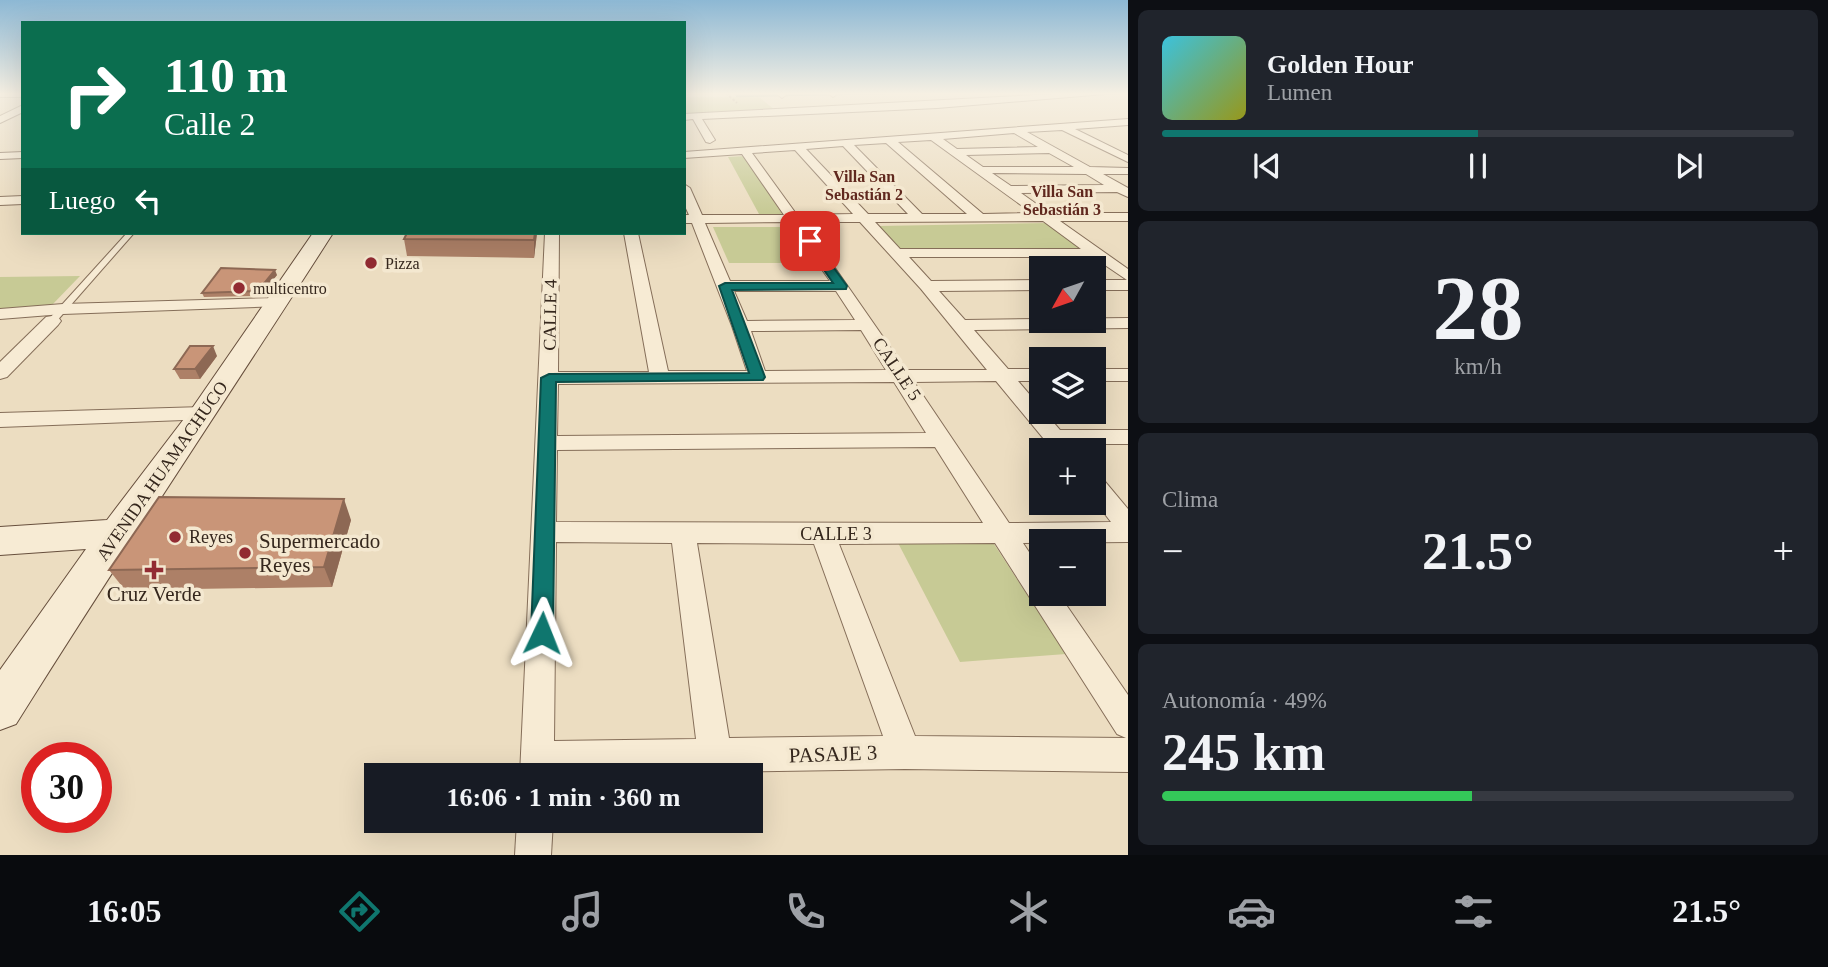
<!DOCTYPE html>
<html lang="es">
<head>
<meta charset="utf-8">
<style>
  :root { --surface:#171b24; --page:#20242c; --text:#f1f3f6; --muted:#9ea1a6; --line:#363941; --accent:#0f766e }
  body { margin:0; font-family:"Times New Roman",serif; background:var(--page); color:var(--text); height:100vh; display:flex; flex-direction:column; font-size:26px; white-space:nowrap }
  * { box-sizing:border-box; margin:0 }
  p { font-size:23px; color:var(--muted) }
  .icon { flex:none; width:38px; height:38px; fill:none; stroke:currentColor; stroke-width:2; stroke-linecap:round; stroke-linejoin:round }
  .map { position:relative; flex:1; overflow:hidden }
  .details { display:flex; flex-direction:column; gap:10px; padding:10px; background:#0d0f14; width:700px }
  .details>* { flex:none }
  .top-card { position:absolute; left:21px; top:21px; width:665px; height:214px; border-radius:0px; box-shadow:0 7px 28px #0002; background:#0b6e4f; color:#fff; overflow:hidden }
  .needle { width:46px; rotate:230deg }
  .tools { position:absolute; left:1029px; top:256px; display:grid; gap:14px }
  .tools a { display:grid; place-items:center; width:77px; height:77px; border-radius:0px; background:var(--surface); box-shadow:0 7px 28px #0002; font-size:35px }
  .speed { position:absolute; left:21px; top:742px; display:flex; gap:14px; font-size:35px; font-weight:700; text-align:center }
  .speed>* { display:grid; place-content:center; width:91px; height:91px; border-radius:50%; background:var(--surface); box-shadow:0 7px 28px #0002; line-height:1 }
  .speed .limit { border:10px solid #d22; background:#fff; color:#111 }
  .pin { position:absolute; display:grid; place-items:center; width:60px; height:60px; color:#fff; margin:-30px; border-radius:14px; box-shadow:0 4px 10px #0006 }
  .me { position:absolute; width:77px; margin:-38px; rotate:2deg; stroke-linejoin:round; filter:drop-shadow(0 0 5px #0008) }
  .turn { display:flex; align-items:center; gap:24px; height:147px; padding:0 28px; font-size:32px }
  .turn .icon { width:91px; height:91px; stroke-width:2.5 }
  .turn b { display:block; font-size:49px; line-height:60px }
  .then { display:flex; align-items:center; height:66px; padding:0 28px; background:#0003; gap:14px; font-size:26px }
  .big { font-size:52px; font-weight:600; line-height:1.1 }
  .details .tile { flex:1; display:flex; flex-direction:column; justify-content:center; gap:10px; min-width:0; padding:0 24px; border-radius:10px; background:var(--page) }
  .details .dial { align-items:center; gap:0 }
  .dial b { font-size:91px; line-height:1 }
  .song { display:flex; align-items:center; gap:21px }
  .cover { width:84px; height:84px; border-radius:10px; background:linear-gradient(135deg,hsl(190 70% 55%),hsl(60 70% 35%)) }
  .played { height:7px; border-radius:4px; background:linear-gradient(90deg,var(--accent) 50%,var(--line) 50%) }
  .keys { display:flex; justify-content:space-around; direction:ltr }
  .heat { display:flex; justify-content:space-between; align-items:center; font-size:38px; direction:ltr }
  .charge { height:10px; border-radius:5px; background:linear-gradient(90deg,#34c759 49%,var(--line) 0) }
  .trip { position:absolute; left:364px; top:763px; width:399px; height:70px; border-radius:0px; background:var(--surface); box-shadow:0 7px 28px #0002; font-weight:600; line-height:70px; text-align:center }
  .dock { display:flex; height:112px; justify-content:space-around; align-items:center; background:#090b0e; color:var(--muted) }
  .dock .icon { width:49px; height:49px }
  .dock .active { color:var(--accent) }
  .dock b { font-size:32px; color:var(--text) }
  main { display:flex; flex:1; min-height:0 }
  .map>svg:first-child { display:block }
</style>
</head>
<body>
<main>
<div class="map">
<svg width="1128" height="855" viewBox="0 0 1128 855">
  <rect width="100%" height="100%" fill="#ecddc1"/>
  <g fill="#c7ca95">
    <path d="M684,97H759L775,110L684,115Z"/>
    <path d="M745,156L782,214H759L728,157Z"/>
    <path d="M1049,223L1084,250L902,251L879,226Z"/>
    <path d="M713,227H790L813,263H729Z"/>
    <path d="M80,276L51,306L0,309V277Z"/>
    <path d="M981,540L994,544L1066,654L960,662L897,541Z"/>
  </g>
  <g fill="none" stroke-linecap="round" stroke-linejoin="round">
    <path stroke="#6b8c82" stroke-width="2.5" d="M737,96L884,93"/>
    <defs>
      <path id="lane" d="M127,233H134L55,323H49V319Z"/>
      <g id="street">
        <rect x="0" y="93" width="23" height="4"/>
        <path d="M684,93H689L684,96Z"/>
        <path d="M776,93H785L786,95L782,98Z"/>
        <path d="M828,93H837V94L833,97Z"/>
        <path d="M1072,93H1117L937,108L702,119L715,140L710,143L706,142L693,119L684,120V114Z"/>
        <path d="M23,105V112L0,123V116Z"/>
        <path d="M1128,119V125L1075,129L1128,155V162L1062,130L1027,132L1090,167L1128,168V174H1103L1128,188V197L1117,192L1021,193L1049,213H1128V221H1060L1128,269V290H1094V280H1127L1093,257H909L931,281L1041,280V290L939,291L965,320L1128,318V328L974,330L1008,369H1041V381H1018L1060,430H1128V444H1072L1076,450H1053L996,381L914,382L1009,523L1111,522L1094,500V475L1102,478L1128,509V542L1023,543L1041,570V593H1058L1128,695V772L905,769L520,775L545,233H559L558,372H649L624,233H638L668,371H747L732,326L692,223H684V215H689L684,204V184L690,188L702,215H784L742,154L684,158V152ZM1014,133L1038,147L957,149L943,139ZM931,140L1032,213L983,214L898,142ZM886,143L967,214H922L854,145ZM843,146L908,214H868L806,149ZM795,150L853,214L797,215L752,153ZM1049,153L1074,167H983L966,155ZM992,173L1086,174L1104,185L1011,186ZM1043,221L1081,249H900L875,222ZM789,222L830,281H730L705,223ZM803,222H860L921,289L987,370H906ZM734,291H836L855,320L747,321ZM861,330L886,370L765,371L751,331ZM894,382L926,433L557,436L558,384ZM935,447L983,523L556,522L557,450ZM556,542L672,543L696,739L554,741ZM697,543L814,544L883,736L729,738ZM995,543L1117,734L1126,738L915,736L839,544Z"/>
        <path d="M23,152V158L0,159V153Z"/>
        <path d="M23,196V204L0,205V197Z"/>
        <path d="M276,298L284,303L282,306L63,314L0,319V309L63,304Z"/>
        <path d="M52,316L58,317L61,321L58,325L7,377L0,379V362L46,317Z"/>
        <rect x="1094" y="369" width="34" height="12"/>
        <path d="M203,407L210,409L213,414L210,419L0,427V413Z"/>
        <path d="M517,821H553L551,855H515Z"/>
      </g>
      <path id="secondary" d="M313,233H333C228,397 119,559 16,724L0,730V670L86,549L0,555V527L107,520L193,407Z"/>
    </defs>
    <use href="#lane" stroke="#856e59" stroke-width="2"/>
    <use href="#street" stroke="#856e59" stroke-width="2"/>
    <use href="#secondary" stroke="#674f3d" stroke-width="2"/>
    <path stroke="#856e59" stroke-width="2" stroke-dasharray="2.5 2" stroke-linecap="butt" d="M726,93L737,103"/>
    <use href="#lane" fill="#f7ebd4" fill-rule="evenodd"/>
    <use href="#street" fill="#f7ebd4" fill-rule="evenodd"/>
    <use href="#secondary" fill="#f7ebd4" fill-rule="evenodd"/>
  </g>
  <g fill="#ad8067">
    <path d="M407,233H537L534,258L407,256L404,239Z"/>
    <path d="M277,275L260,296L204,297L202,293Z"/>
    <path d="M217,356L200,379H180L174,369Z"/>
    <path d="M351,520L332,587L125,590L109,570Z"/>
  </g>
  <g fill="#8d6854">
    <path d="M535,233H537L534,258V240Z"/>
    <path d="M275,270L277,275L260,296L258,291Z"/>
    <path d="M213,346L217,356L200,379L195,369Z"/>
    <path d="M344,499L351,520L332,587L324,567Z"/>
  </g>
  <g fill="#c99578" stroke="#8d6854" stroke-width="2">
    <path d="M407,233H535L534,240L404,239Z"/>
    <path d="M221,268L275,270L258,291L202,293Z"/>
    <path d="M190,346H213L195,369H174Z"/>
    <path d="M159,497L344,499L324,567L109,570Z"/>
  </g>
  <linearGradient id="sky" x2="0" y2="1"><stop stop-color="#8db8d4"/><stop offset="0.44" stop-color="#f6f0e3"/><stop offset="1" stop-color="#f6f0e3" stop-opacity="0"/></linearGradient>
  <rect width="1128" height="213" fill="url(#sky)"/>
  <path fill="#0f766e" stroke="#0a4d48" stroke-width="2" d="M806,239H813L847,286L846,289L732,290L765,377L763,380L556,382L553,633L549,640L542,643L534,640L531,633L541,378L549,374L749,373L719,286L725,283H833L804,241Z"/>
  <g fill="#922b32" stroke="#f4e8d0" stroke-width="2.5">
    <circle cx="371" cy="263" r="7"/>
    <circle cx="239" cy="288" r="7"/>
    <circle cx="175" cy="537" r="7"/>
    <circle cx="245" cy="553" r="7"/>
    <path d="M150.5 559.5h7v7h7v7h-7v7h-7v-7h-7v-7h7z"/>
  </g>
  <g text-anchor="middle" stroke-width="7" stroke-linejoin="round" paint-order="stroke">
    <g font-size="16" font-weight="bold" fill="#60281e" stroke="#f4e8d0">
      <text x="864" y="182">Villa San<tspan x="864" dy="18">Sebastián 2</tspan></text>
      <text x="1062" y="197">Villa San<tspan x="1062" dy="18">Sebastián 3</tspan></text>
    </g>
    <g font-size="16" fill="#35271d" stroke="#f4e8d0" text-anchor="start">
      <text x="385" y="269">Pizza</text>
      <text x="253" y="294">multicentro</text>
    </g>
    <g font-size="18" fill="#35271d" stroke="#f4e8d0">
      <text transform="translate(550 315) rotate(-89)" y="6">CALLE 4</text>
      <text transform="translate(897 369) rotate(56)" y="6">CALLE 5</text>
      <text transform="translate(162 471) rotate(-55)" y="6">AVENIDA HUAMACHUCO</text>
      <text x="836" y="540">CALLE 3</text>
    </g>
    <g font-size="18" fill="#35271d" stroke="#f4e8d0" text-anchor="start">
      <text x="189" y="543">Reyes</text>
    </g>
    <g font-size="21" fill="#35271d" stroke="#f4e8d0" text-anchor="start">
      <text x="259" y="548">Supermercado<tspan x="259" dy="24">Reyes</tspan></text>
      <text x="154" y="601" text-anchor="middle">Cruz Verde</text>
    </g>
    <g font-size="21" fill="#35271d" stroke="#f4e8d0">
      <text transform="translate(833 754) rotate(-2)" y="7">PASAJE 3</text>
    </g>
  </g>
</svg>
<div class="tools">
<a><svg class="needle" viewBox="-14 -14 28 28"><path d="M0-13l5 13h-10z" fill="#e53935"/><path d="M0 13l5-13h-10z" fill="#9ea1a6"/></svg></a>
<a><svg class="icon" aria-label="layers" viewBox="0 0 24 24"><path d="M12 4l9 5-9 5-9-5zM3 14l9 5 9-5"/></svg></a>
<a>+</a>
<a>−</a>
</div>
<div class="speed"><div class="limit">30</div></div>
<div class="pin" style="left:810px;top:241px;background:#d93025"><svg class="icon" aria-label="arrive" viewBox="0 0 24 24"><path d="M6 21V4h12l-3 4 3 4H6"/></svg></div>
<svg class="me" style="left:542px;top:633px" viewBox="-20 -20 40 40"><path d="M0-17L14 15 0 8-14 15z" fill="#0f766e" stroke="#fff" stroke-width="4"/></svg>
<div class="trip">16:06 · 1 min · 360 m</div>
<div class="top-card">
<div class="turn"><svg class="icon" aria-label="right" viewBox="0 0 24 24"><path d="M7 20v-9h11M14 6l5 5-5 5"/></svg><div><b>110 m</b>Calle 2</div></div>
<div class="then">Luego<svg class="icon" aria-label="left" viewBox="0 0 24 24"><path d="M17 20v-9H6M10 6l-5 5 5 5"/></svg></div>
</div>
</div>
<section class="details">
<div class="tile">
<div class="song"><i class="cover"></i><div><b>Golden Hour</b><p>Lumen</p></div></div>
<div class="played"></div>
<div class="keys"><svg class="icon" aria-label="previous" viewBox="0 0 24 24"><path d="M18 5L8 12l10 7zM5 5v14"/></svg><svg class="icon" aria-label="pause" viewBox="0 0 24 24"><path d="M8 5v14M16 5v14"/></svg><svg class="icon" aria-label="next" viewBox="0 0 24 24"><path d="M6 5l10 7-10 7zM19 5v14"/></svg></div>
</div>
<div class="tile dial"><b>28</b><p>km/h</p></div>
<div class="tile"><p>Clima</p>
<div class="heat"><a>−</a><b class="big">21.5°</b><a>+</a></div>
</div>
<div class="tile"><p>Autonomía · 49%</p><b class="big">245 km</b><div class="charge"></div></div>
</section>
</main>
<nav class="dock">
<b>16:05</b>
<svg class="icon active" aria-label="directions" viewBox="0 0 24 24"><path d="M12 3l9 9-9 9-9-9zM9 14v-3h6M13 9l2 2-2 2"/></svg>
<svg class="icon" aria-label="music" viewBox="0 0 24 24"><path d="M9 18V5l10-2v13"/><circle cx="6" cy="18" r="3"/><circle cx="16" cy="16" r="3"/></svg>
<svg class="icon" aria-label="phone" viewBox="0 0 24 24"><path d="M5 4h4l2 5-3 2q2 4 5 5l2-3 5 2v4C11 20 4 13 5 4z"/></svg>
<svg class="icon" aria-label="climate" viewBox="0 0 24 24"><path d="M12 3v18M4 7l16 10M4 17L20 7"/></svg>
<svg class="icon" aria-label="car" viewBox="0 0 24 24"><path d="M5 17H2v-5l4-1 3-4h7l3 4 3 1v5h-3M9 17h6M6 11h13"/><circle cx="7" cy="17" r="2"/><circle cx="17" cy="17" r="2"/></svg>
<svg class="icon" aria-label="filters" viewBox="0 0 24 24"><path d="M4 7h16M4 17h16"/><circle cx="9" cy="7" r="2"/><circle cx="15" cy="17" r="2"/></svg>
<b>21.5°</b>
</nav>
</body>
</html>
